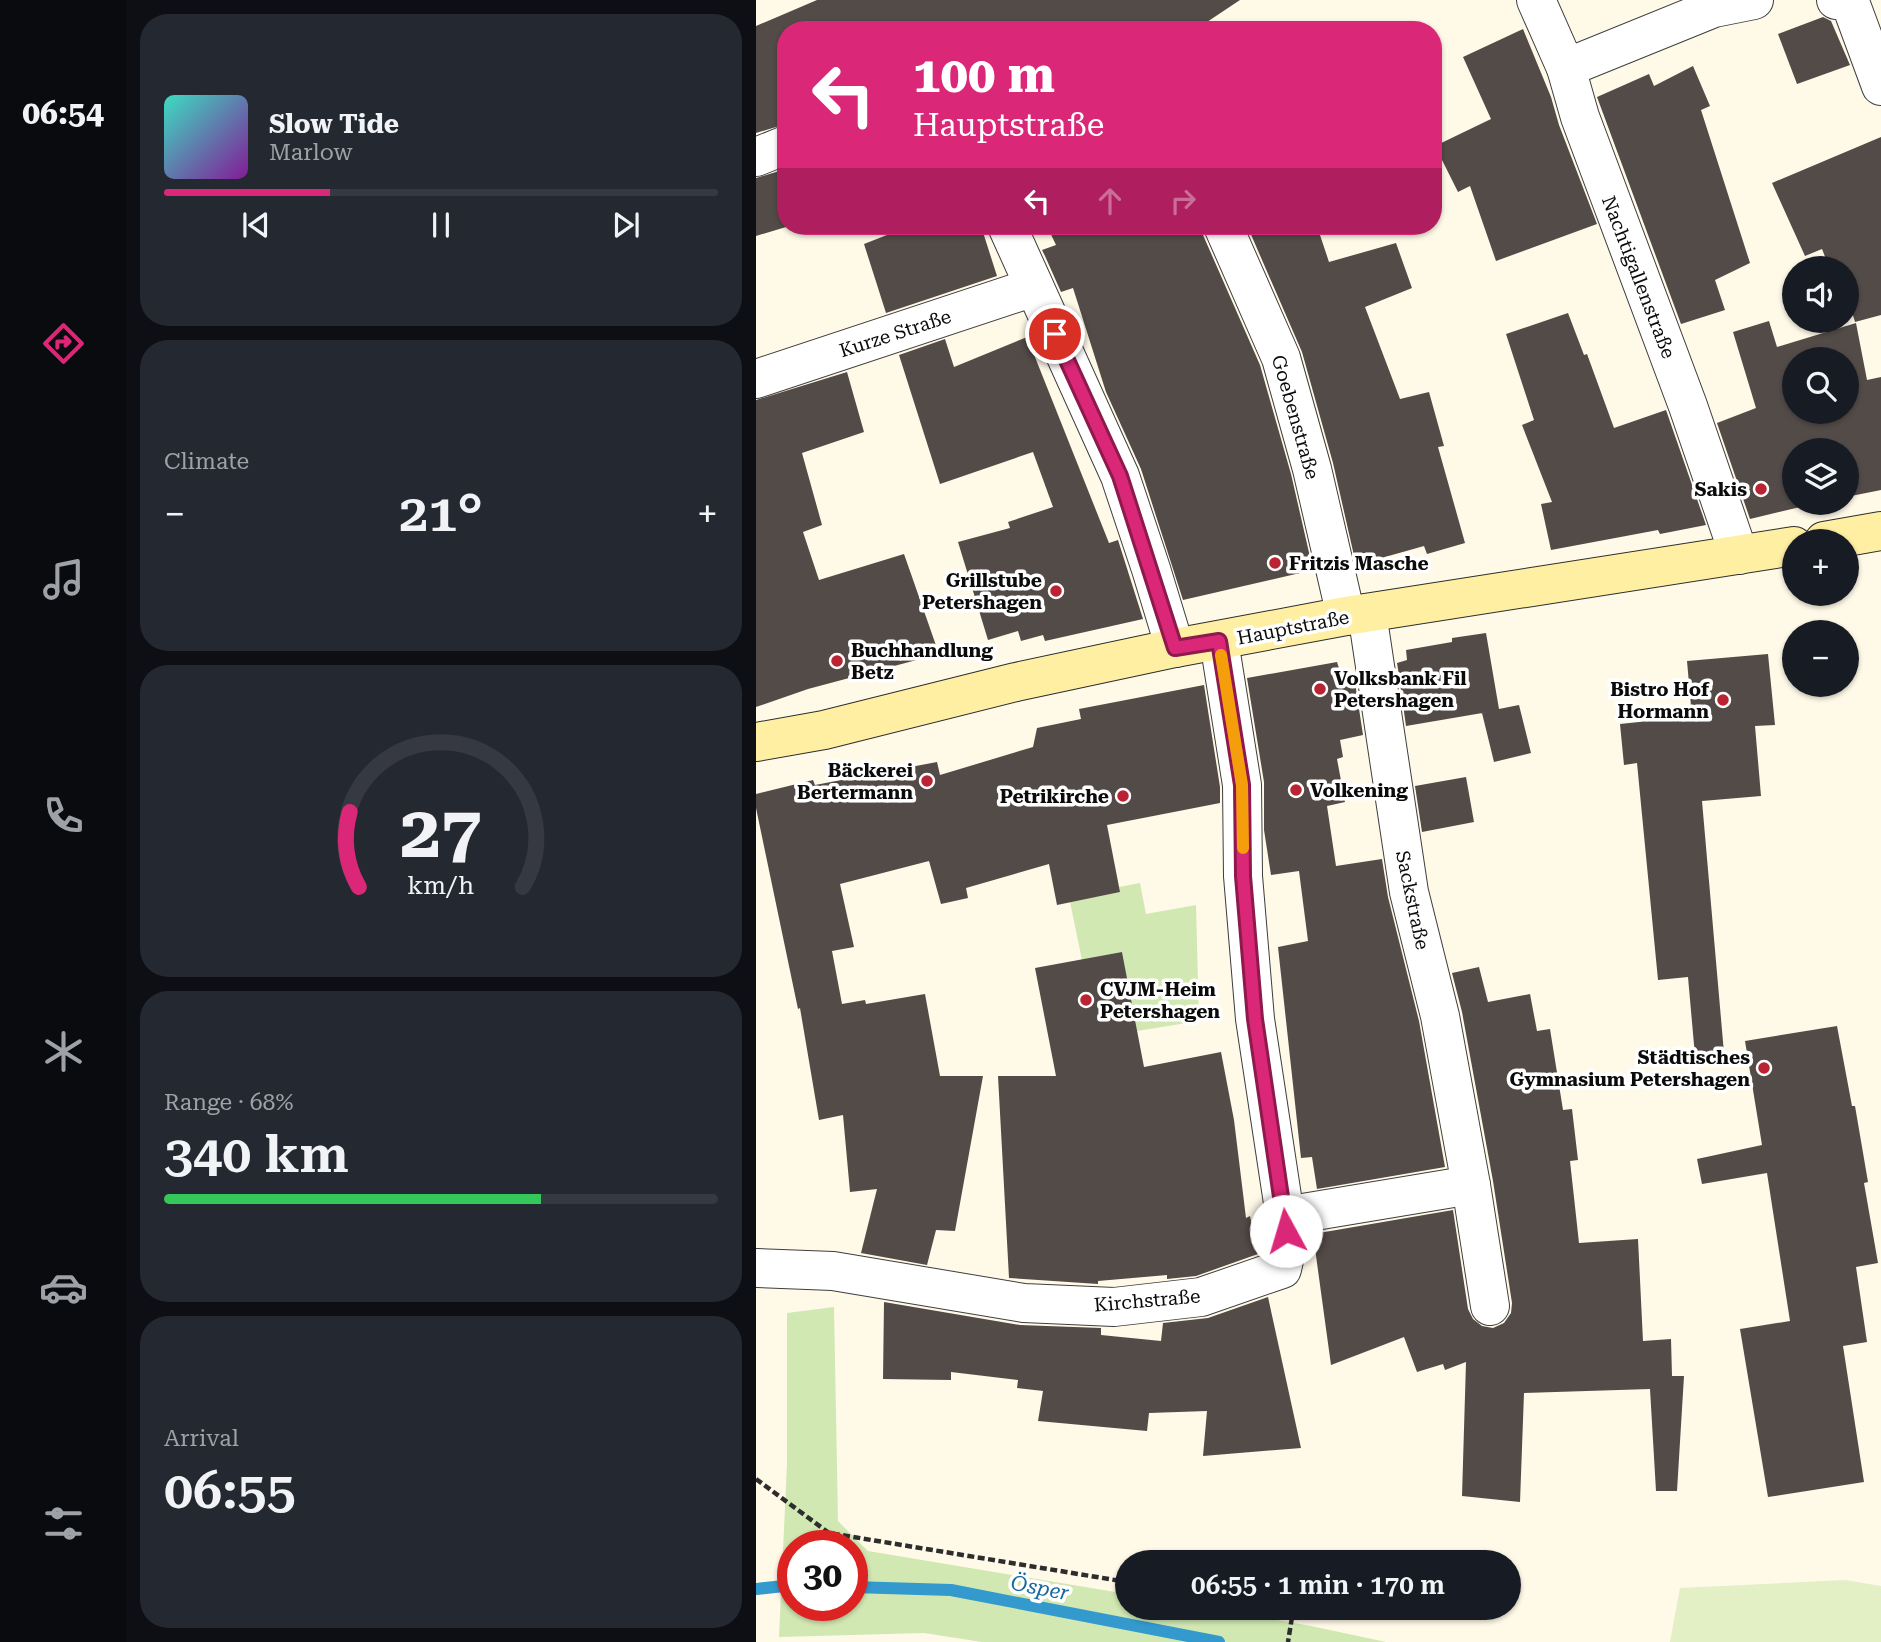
<!DOCTYPE html>
<html lang="en">
<head>
<meta charset="utf-8">
<style>
  :root { --surface:#171b24; --page:#242831; --text:#f1f3f6; --muted:#9ea1a6; --line:#363941; --accent:#db2777 }
  body { margin:0; font-family:"Roboto Serif",serif; background:var(--page); color:var(--text); height:100vh; display:flex; flex-direction:column; font-size:26px; white-space:nowrap }
  * { box-sizing:border-box; margin:0 }
  p { font-size:23px; color:var(--muted) }
  .icon { flex:none; width:38px; height:38px; fill:none; stroke:currentColor; stroke-width:2; stroke-linecap:round; stroke-linejoin:round }
  .map { position:relative; flex:1; overflow:hidden }
  .side { display:flex; flex-direction:column; gap:14px; padding:14px; background:#0d0f14; width:630px }
  .side>* { flex:none }
  .top-card { position:absolute; left:21px; top:21px; width:665px; height:214px; border-radius:28px; box-shadow:0 2px 5px #0004; background:#db2777; color:#fff; overflow:hidden }
  .controls { position:absolute; left:1026px; top:256px; display:grid; gap:14px }
  .controls a { display:grid; place-items:center; width:77px; height:77px; border-radius:50%; background:var(--surface); box-shadow:0 2px 5px #0004; font-size:35px }
  .speed { position:absolute; left:21px; top:1530px; display:flex; gap:14px; font-size:35px; font-weight:700; text-align:center }
  .speed>* { display:grid; place-content:center; width:91px; height:91px; border-radius:50%; background:var(--surface); box-shadow:0 2px 5px #0004; line-height:1 }
  .speed .limit { border:10px solid #d22; background:#fff; color:#111 }
  .pin { position:absolute; display:grid; place-items:center; width:60px; height:60px; color:#fff; margin:-30px; border:4px solid #fff; border-radius:50%; box-shadow:0 2px 7px #0007 }
  .me { position:absolute; width:77px; margin:-38px; rotate:354deg; stroke-linejoin:round; filter:drop-shadow(0 0 5px #0008) }
  .turn { display:flex; align-items:center; gap:24px; height:147px; padding:0 21px; font-size:32px }
  .turn .icon { width:91px; height:91px; stroke-width:2.5 }
  .turn b { display:block; font-size:49px; line-height:60px }
  .lanes { display:flex; align-items:center; height:66px; padding:0 21px; background:#0003; justify-content:center; gap:35px; direction:ltr }
  .lanes .off { opacity:.35 }
  .big { font-size:52px; font-weight:600; line-height:1.1 }
  .side .tile { flex:1; display:flex; flex-direction:column; justify-content:center; gap:10px; min-width:0; padding:0 24px; border-radius:28px; background:var(--page) }
  .side .dial { align-items:center; gap:0 }
  .dial svg { height:182px; overflow:visible; fill:none; stroke:var(--line); stroke-width:7; stroke-linecap:round; text-anchor:middle }
  .dial text { fill:var(--text); stroke:none }
  .song { display:flex; align-items:center; gap:21px }
  .cover { width:84px; height:84px; border-radius:10px; background:linear-gradient(135deg,hsl(170 70% 55%),hsl(290 70% 35%)) }
  .played { height:7px; border-radius:4px; background:linear-gradient(90deg,var(--accent) 30%,var(--line) 30%) }
  .keys { display:flex; justify-content:space-around; direction:ltr }
  .heat { display:flex; justify-content:space-between; align-items:center; font-size:38px; direction:ltr }
  .charge { height:10px; border-radius:5px; background:linear-gradient(90deg,#34c759 68%,var(--line) 0) }
  .trip { position:absolute; left:359px; top:1550px; width:406px; height:70px; border-radius:35px; background:var(--surface); box-shadow:0 2px 5px #0004; font-weight:600; line-height:70px; text-align:center }
  main { display:flex; flex:1; min-height:0 }
  .tabs { display:flex; flex-direction:column; width:126px; justify-content:space-around; align-items:center; background:#090b0e; color:var(--muted) }
  .tabs .icon { width:49px; height:49px }
  .tabs .selected { color:var(--accent) }
  .tabs b { font-size:32px; color:var(--text) }
  .map>svg:first-child { display:block }
</style>
</head>
<body>
<main>
<nav class="tabs">
<b>06:54</b>
<svg class="icon selected" aria-label="directions" viewBox="0 0 24 24"><path d="M12 3l9 9-9 9-9-9zM9 14v-3h6M13 9l2 2-2 2"/></svg>
<svg class="icon" aria-label="music" viewBox="0 0 24 24"><path d="M9 18V5l10-2v13"/><circle cx="6" cy="18" r="3"/><circle cx="16" cy="16" r="3"/></svg>
<svg class="icon" aria-label="phone" viewBox="0 0 24 24"><path d="M5 4h4l2 5-3 2q2 4 5 5l2-3 5 2v4C11 20 4 13 5 4z"/></svg>
<svg class="icon" aria-label="climate" viewBox="0 0 24 24"><path d="M12 3v18M4 7l16 10M4 17L20 7"/></svg>
<svg class="icon" aria-label="car" viewBox="0 0 24 24"><path d="M5 17H2v-5l4-1 3-4h7l3 4 3 1v5h-3M9 17h6M6 11h13"/><circle cx="7" cy="17" r="2"/><circle cx="17" cy="17" r="2"/></svg>
<svg class="icon" aria-label="filters" viewBox="0 0 24 24"><path d="M4 7h16M4 17h16"/><circle cx="9" cy="7" r="2"/><circle cx="15" cy="17" r="2"/></svg>
</nav>
<section class="side">
<div class="tile">
<div class="song"><i class="cover"></i><div><b>Slow Tide</b><p>Marlow</p></div></div>
<div class="played"></div>
<div class="keys"><svg class="icon" aria-label="previous" viewBox="0 0 24 24"><path d="M18 5L8 12l10 7zM5 5v14"/></svg><svg class="icon" aria-label="pause" viewBox="0 0 24 24"><path d="M8 5v14M16 5v14"/></svg><svg class="icon" aria-label="next" viewBox="0 0 24 24"><path d="M6 5l10 7-10 7zM19 5v14"/></svg></div>
</div>
<div class="tile"><p>Climate</p>
<div class="heat"><a>−</a><b class="big">21°</b><a>+</a></div>
</div>
<div class="tile dial"><svg viewBox="0 0 100 80">
<path d="M14 69A42 42 0 1 1 86 69"/>
<path d="M14 69A42 42 0 0 1 10 36" stroke="#db2777"/>
<text x="50" y="56" font-size="32" font-weight="700">27</text>
<text x="50" y="72" font-size="11">km/h</text>
</svg></div>
<div class="tile"><p>Range · 68%</p><b class="big">340 km</b><div class="charge"></div></div>
<div class="tile"><p>Arrival</p><b class="big">06:55</b></div>
</section>
<div class="map">
<svg width="1125" height="1642" viewBox="0 0 1125 1642">
  <rect width="100%" height="100%" fill="#fff9e8"/>
  <g fill="#d2e8b3" fill-rule="evenodd">
    <path d="M384,883L390,914L440,905L443,1021L381,1031L366,952L326,960L314,902L364,892L363,887Z"/>
    <path d="M78,1307L82,1521L112,1551L371,1594V1608H452L555,1626L630,1642H226L168,1633L23,1637L31,1464V1313ZM37,1545H96V1605H37Z"/>
  </g>
  <path fill="#e3efc5" d="M1089,1580L1125,1586V1642H914L924,1588Z"/>
  <g fill="none" stroke-linecap="round" stroke-linejoin="round">
    <g stroke="#3499cd" stroke-width="12">
      <path d="M96,1587L195,1590L463,1642"/>
      <path d="M0,1589L37,1585"/>
    </g>
  </g>
  <g fill="#534b47" fill-rule="evenodd">
    <path d="M61,0H484L439,30H30V124L0,133V26Z"/>
    <path d="M1067,17L1075,21L1094,65L1041,84L1022,34Z"/>
    <path d="M767,29L795,97L803,125L841,224L740,261L714,186L702,192L679,146L735,119L707,57Z"/>
    <path d="M937,66L954,106L945,110L994,263L959,280L969,310L925,324L841,97L893,74L898,86Z"/>
    <path d="M1125,137V315L1099,322L1090,292V268H1083L1082,263L1073,267L1066,249L1049,256L1016,183Z"/>
    <path d="M30,169V227L0,236V178Z"/>
    <path d="M128,226H225L241,276L130,313L108,244L131,235Z"/>
    <path d="M291,226H445L447,235L504,365L535,474L557,570L427,600L385,469L350,392L317,288L305,292L289,256L286,250L300,245Z"/>
    <path d="M504,226H561L573,262L640,243L656,288L609,307L644,399L673,392L688,446L682,447L709,543L671,554L668,546L604,564L602,559L599,560L577,463L546,352L493,230Z"/>
    <path d="M812,313L828,355L831,354L858,428L910,410L950,525L904,534L902,530L795,550L785,504L796,502L766,425L778,420L750,334Z"/>
    <path d="M1013,321L1021,347L1100,323L1111,380L1125,377V490L1090,497V450H1038V502H1065L994,519L961,423L1000,408L977,332ZM1038,359H1090V411H1038Z"/>
    <path d="M271,337L353,543L362,540L387,619L289,641L287,635L265,641L262,631L232,640L202,542L254,528L252,522L297,507L277,452L184,484L143,355L189,339L198,367Z"/>
    <path d="M91,372L108,432L46,453L66,525L47,532L63,580L148,554L183,654L52,689L0,707V400Z"/>
    <path d="M730,633L743,709L763,705L775,753L738,762L726,713L738,711L650,726L642,669L641,663L651,660L650,650L696,642V638Z"/>
    <path d="M1012,654L1019,725L999,726L1005,796L946,801L968,1053L939,1056L932,977L902,980L881,763L868,765L864,724L902,720L901,709L935,706L931,661Z"/>
    <path d="M581,662L586,678L598,676L607,735L584,740L587,757L581,759L589,802L571,806L580,866L626,859L632,897L663,1021L689,1167L561,1189L556,1157L545,1158L522,947L552,941L543,871L515,875L508,830V782L491,678Z"/>
    <path d="M448,685L464,787V803L351,825L364,892L301,905L293,864L210,888L212,898L185,904L173,861L84,884L98,947L76,951L86,1004L109,1000L110,1004L169,994L184,1076H227L199,1231L180,1230L171,1265L105,1253L121,1189L94,1192L87,1115L63,1120L44,1008L42,1009L0,808V794L57,780L59,785L181,762L184,775L277,747L281,728L325,719L323,709Z"/>
    <path d="M710,777L718,822L666,832L659,786Z"/>
    <path d="M366,952L388,1067L465,1052L478,1120L490,1218L494,1216L502,1254L440,1276L411,1279V1275L342,1281V1284L253,1278L242,1076H300L279,968Z"/>
    <path d="M723,967L732,1002L774,994L781,1031L794,1029L807,1110L816,1109L822,1160L814,1161L823,1243L882,1239L887,1341L915,1339L916,1376H928L921,1491H900L894,1389L768,1393L764,1502L706,1496L710,1362L689,1370L687,1364L661,1372L648,1337L575,1365L557,1234L697,1210L712,1309L717,1319L726,1326L737,1328L748,1323L755,1313L756,1303L737,1181L706,1012L696,973Z"/>
    <path d="M1081,1026L1096,1106H1099L1112,1182L1108,1183L1122,1263L1100,1267L1111,1342L1087,1346L1108,1482L1012,1497L984,1329L1034,1321L1011,1173L946,1184L941,1159L1006,1145L989,1041Z"/>
    <path d="M512,1297L545,1448L447,1456L451,1411L393,1413L391,1431L282,1421L287,1391L261,1388L262,1380L195,1372V1380L127,1379L128,1302L264,1325L345,1328V1335L405,1341L407,1323L452,1318Z"/>
  </g>
  <g fill="none" stroke-linecap="round" stroke-linejoin="round">
    <defs>
      <g id="street">
        <path d="M780,0L810,68L824,117L932,406L983,555"/>
        <path d="M1080,0L1094,2L1125,86"/>
        <path d="M810,68L958,8L998,0"/>
        <path d="M0,157L30,145"/>
        <path d="M251,226L364,476L395,569L419,648"/>
        <path d="M467,226L525,358L556,469L590,616"/>
        <path d="M0,379L278,287"/>
        <path d="M611,613L653,892L684,1016L715,1185L734,1306"/>
        <path d="M529,1216L715,1185"/>
        <path d="M0,1268L77,1271L268,1303L358,1307L445,1297L526,1269L531,1247L529,1216L499,1019L487,876L486,785L463,641"/>
      </g>
      <g id="secondary">
        <path d="M1068,541L1125,531"/>
        <path d="M0,742L68,730L260,682L419,648L590,616L1038,546"/>
      </g>
    </defs>
    <use href="#street" stroke="#3e3e3e" stroke-width="40"/>
    <use href="#secondary" stroke="#2d2d2d" stroke-width="40"/>
    <g stroke="#2d2d2d" stroke-width="4.5" stroke-dasharray="7 3.5" stroke-linecap="butt">
      <path d="M0,1479L73,1533L371,1582"/>
      <path d="M523,1608L537,1611L532,1642"/>
    </g>
    <use href="#street" stroke="#fff" stroke-width="38"/>
    <use href="#secondary" stroke="#ffefa3" stroke-width="38"/>
  </g>
  <g fill="none" stroke-linecap="round" stroke-linejoin="round">
    <defs>
      <path id="route" d="M299,334L364,476L419,648L463,641L486,785L487,876L499,1019L530,1231"/>
    </defs>
    <use href="#route" stroke="#8e194d" stroke-width="18"/>
    <use href="#route" stroke="#db2777" stroke-width="12"/>
    <path stroke="#f59e0b" stroke-width="12" d="M465,655L486,785L487,848"/>
  </g>
  <g fill="#ba2333" stroke="#fff" stroke-width="2.5">
    <circle cx="1005" cy="489" r="7"/>
    <circle cx="519" cy="563" r="7"/>
    <circle cx="300" cy="591" r="7"/>
    <circle cx="81" cy="661" r="7"/>
    <circle cx="564" cy="689" r="7"/>
    <circle cx="967" cy="700" r="7"/>
    <circle cx="171" cy="781" r="7"/>
    <circle cx="540" cy="790" r="7"/>
    <circle cx="367" cy="796" r="7"/>
    <circle cx="330" cy="1000" r="7"/>
    <circle cx="1008" cy="1068" r="7"/>
  </g>
  <g text-anchor="middle" stroke-width="7" stroke-linejoin="round" paint-order="stroke">
    <g font-size="19" fill="#0b0b0b" stroke="#fff">
      <text transform="translate(883 277) rotate(69)" y="7">Nachtigallenstraße</text>
      <text transform="translate(139 333) rotate(-18)" y="7">Kurze Straße</text>
      <text transform="translate(540 417) rotate(74)" y="7">Goebenstraße</text>
      <text transform="translate(537 627) rotate(-11)" y="7">Hauptstraße</text>
      <text transform="translate(657 900) rotate(78)" y="7">Sackstraße</text>
      <text transform="translate(391 1300) rotate(-5)" y="7">Kirchstraße</text>
    </g>
    <g font-size="19" font-weight="bold" fill="#0b0b0b" stroke="#fff" text-anchor="end">
      <text x="991" y="496">Sakis</text>
      <text x="533" y="570" text-anchor="start">Fritzis Masche</text>
      <text x="286" y="587">Grillstube<tspan x="286" dy="22">Petershagen</tspan></text>
      <text x="95" y="657" text-anchor="start">Buchhandlung<tspan x="95" dy="22">Betz</tspan></text>
      <text x="578" y="685" text-anchor="start">Volksbank Fil<tspan x="578" dy="22">Petershagen</tspan></text>
      <text x="953" y="696">Bistro Hof<tspan x="953" dy="22">Hormann</tspan></text>
      <text x="157" y="777">Bäckerei<tspan x="157" dy="22">Bertermann</tspan></text>
      <text x="554" y="797" text-anchor="start">Volkening</text>
      <text x="353" y="803">Petrikirche</text>
      <text x="344" y="996" text-anchor="start">CVJM-Heim<tspan x="344" dy="22">Petershagen</tspan></text>
      <text x="994" y="1064">Städtisches<tspan x="994" dy="22">Gymnasium Petershagen</tspan></text>
    </g>
    <g font-size="21" font-style="italic" fill="#15689b" stroke="#fff">
      <text transform="translate(284 1588) rotate(11)" y="7">Ösper</text>
    </g>
  </g>
</svg>
<div class="controls">
<a><svg class="icon" aria-label="sound" viewBox="0 0 24 24"><path d="M4 9h4l5-4v14l-5-4H4zM17 9q2 3 0 6"/></svg></a>
<a><svg class="icon" aria-label="search" viewBox="0 0 24 24"><circle cx="10" cy="10" r="6"/><path d="M15 15l6 6"/></svg></a>
<a><svg class="icon" aria-label="layers" viewBox="0 0 24 24"><path d="M12 4l9 5-9 5-9-5zM3 14l9 5 9-5"/></svg></a>
<a>+</a>
<a>−</a>
</div>
<div class="speed"><div class="limit">30</div></div>
<div class="pin" style="left:299px;top:334px;background:#d93025"><svg class="icon" aria-label="arrive" viewBox="0 0 24 24"><path d="M6 21V4h12l-3 4 3 4H6"/></svg></div>
<svg class="me" style="left:530px;top:1231px" viewBox="-20 -20 40 40"><circle r="19" fill="#fff"/><path d="M0-13L10 11 0 6-10 11z" fill="#db2777"/></svg>
<div class="trip">06:55 · 1 min · 170 m</div>
<div class="top-card">
<div class="turn"><svg class="icon" aria-label="left" viewBox="0 0 24 24"><path d="M17 20v-9H6M10 6l-5 5 5 5"/></svg><div><b>100 m</b>Hauptstraße</div></div>
<div class="lanes"><svg class="icon" aria-label="left" viewBox="0 0 24 24"><path d="M17 20v-9H6M10 6l-5 5 5 5"/></svg><svg class="icon off" aria-label="ahead" viewBox="0 0 24 24"><path d="M12 20V5M6 11l6-6 6 6"/></svg><svg class="icon off" aria-label="right" viewBox="0 0 24 24"><path d="M7 20v-9h11M14 6l5 5-5 5"/></svg></div>
</div>
</div>
</main>
</body>
</html>
